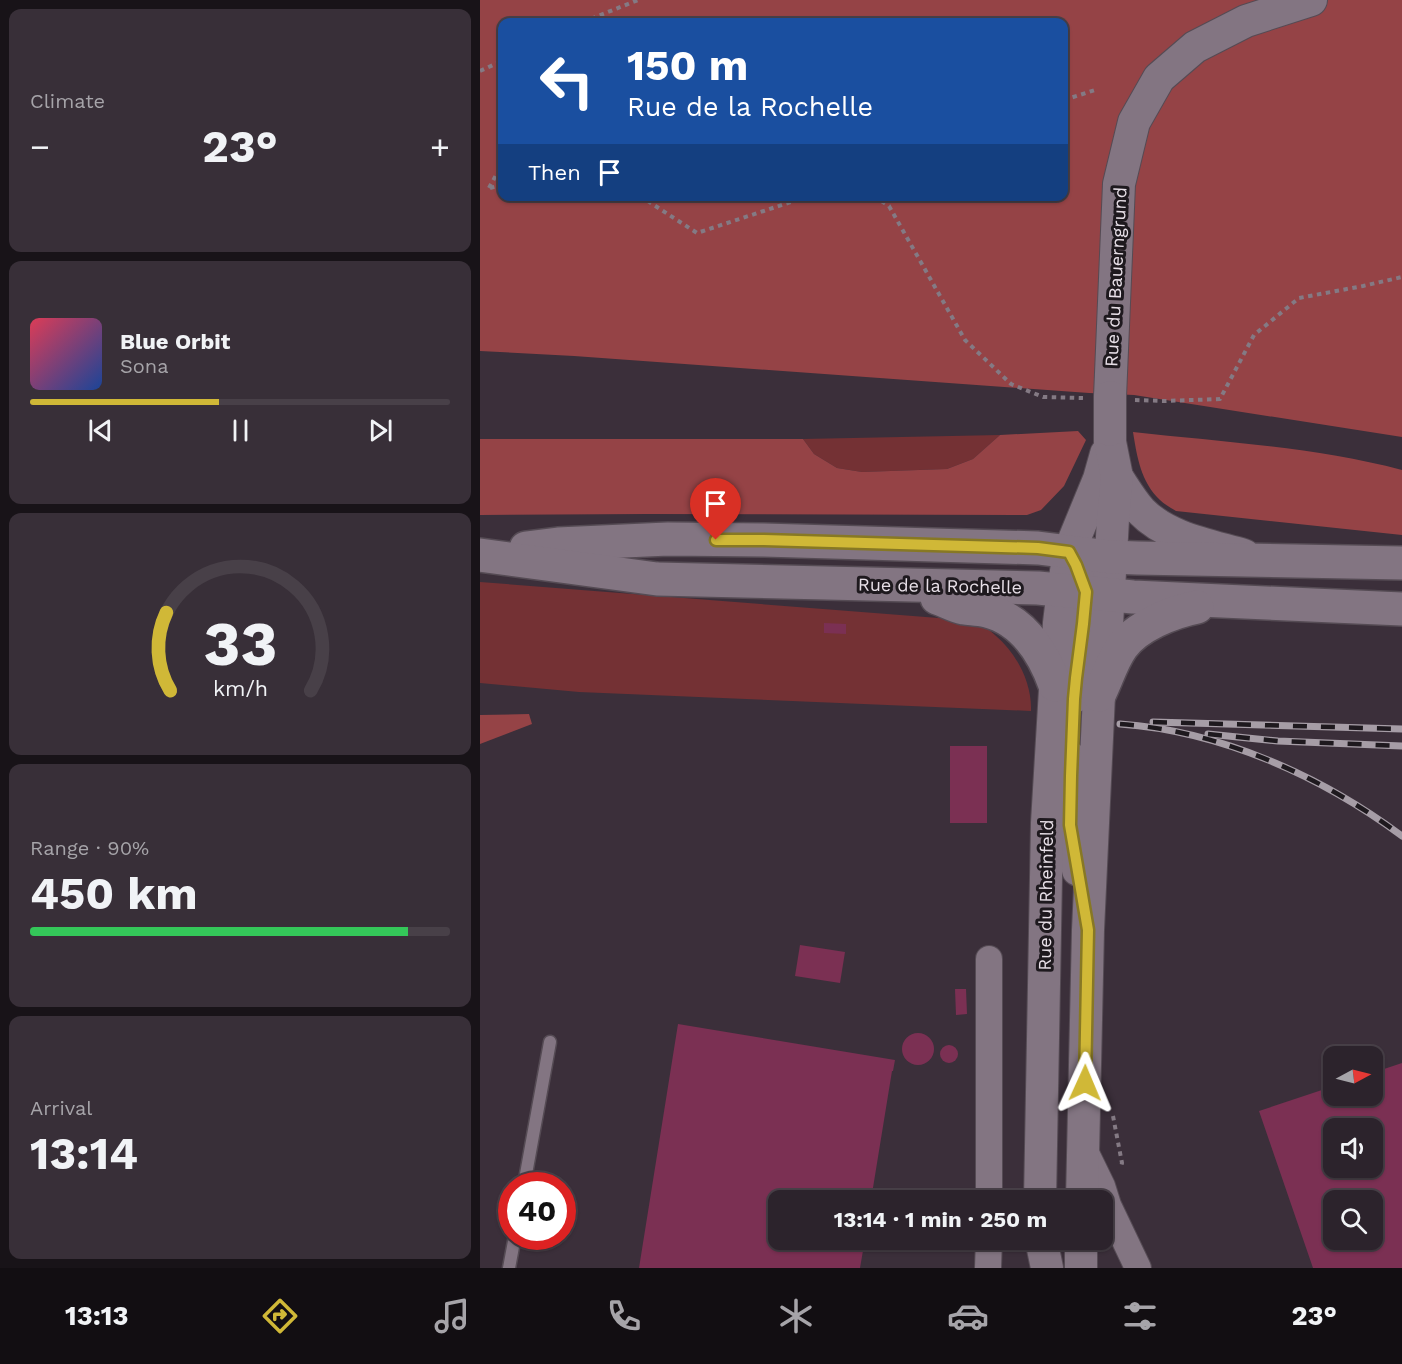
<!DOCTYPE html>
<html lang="en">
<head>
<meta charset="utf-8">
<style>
  :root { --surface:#2c232c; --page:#382f38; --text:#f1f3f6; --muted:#a6a4a9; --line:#484048; --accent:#d0b837 }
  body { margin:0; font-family:"Work Sans",sans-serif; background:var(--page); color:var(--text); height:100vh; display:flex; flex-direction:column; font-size:22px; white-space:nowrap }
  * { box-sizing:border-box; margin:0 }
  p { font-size:20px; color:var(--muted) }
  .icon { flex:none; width:33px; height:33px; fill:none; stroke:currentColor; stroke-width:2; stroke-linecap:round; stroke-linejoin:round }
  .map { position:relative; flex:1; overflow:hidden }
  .sheet { display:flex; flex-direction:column; gap:9px; padding:9px; background:#181318; width:480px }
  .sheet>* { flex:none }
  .hud { position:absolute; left:18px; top:18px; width:570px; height:183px; border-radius:12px; box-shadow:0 2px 4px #0004,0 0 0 2px var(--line); background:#1a4fa0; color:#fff; overflow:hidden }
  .needle { width:39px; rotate:83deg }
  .buttons { position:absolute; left:843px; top:1046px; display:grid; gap:12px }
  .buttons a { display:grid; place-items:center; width:60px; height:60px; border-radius:12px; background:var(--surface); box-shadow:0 2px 4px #0004,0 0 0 2px var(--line); font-size:30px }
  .speed { position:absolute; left:18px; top:1172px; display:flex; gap:12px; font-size:30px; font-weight:700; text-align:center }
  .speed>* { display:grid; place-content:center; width:78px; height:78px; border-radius:50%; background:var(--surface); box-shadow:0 2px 4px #0004,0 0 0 2px var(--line); line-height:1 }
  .speed .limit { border:9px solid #d22; background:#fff; color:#111 }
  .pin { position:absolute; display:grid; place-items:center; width:51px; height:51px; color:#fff; margin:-62px -26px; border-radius:50% 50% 50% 0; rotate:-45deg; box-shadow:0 0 6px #0007 }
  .pin .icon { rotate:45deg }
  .me { position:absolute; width:66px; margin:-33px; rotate:1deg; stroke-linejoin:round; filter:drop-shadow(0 0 4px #0008) }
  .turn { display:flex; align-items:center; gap:21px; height:126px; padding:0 30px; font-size:27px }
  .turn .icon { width:78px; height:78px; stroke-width:2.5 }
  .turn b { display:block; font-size:42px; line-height:51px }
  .then { display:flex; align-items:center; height:57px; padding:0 30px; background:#0003; gap:12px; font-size:22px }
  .big { font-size:45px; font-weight:700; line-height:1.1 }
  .sheet .tile { flex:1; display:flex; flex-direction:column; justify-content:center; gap:9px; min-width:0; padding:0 21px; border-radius:12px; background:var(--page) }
  .sheet .dial { align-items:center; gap:0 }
  .dial svg { height:156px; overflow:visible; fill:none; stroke:var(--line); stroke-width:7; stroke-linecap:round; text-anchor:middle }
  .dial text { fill:var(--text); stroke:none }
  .song { display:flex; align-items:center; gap:18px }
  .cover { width:72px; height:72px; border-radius:9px; background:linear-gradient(135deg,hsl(350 70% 55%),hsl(220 70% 35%)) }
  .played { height:6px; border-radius:3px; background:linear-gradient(90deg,var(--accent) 45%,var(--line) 45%) }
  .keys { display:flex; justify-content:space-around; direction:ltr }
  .heat { display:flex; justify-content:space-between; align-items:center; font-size:33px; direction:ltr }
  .charge { height:9px; border-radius:4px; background:linear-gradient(90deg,#34c759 90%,var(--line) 0) }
  .trip { position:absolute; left:288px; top:1190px; width:345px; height:60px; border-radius:12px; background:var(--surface); box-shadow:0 2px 4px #0004,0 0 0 2px var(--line); font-weight:700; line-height:60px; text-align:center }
  .menu { display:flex; height:96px; justify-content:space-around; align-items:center; background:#120e12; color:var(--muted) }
  .menu .icon { width:42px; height:42px }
  .menu .active { color:var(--accent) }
  .menu b { font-size:27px; color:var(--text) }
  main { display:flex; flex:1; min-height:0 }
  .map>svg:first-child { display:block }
</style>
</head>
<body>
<main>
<section class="sheet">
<div class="tile"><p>Climate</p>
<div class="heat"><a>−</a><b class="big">23°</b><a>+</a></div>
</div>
<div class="tile">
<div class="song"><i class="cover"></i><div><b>Blue Orbit</b><p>Sona</p></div></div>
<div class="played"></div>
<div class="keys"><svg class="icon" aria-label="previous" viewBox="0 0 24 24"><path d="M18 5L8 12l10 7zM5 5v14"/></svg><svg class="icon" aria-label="pause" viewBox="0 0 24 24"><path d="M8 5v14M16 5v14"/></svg><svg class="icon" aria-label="next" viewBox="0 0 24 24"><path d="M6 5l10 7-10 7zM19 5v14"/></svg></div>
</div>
<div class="tile dial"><svg viewBox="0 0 100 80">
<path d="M14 69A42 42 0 1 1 86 69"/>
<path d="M14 69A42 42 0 0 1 12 29" stroke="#d0b837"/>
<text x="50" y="56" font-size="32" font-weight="700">33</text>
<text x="50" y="72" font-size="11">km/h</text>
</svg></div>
<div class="tile"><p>Range · 90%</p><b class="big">450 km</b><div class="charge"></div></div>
<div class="tile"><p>Arrival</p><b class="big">13:14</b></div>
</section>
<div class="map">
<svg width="922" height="1268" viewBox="0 0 922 1268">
  <rect width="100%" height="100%" fill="#3b2f3a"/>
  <g fill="#743134">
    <path d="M520,435L493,459L467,469L382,472L357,468L334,454L323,439Z"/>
    <path d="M0,582L497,621C503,626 510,630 516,636C537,654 552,683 551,711L99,692L0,683Z"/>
  </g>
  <g fill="#954346" fill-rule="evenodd">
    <path d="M0,0H922V437L654,395L609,393L94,356L0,351ZM22,22H584V196H22Z"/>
    <path d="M598,431L606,440L584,486L561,510L547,515L167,514L0,515V439H323L334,454L357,468L382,472L467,469L493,459L520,435Z"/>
    <path d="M653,432C743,442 834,447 922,470V535L696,511C691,508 684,504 680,500C661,482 657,457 653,432Z"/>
    <path d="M49,714L52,724L0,744V715Z"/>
  </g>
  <g fill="#7b3053" fill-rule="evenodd">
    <path d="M344,623L366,624V634L344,633Z"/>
    <rect x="470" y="746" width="37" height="77"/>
    <path d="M320,945L365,952L360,983L315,976Z"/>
    <path d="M475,989H486L487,1014L476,1015Z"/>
    <path d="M198,1024L415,1060L413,1071H412L391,1200H298V1239H385L380,1268H159Z"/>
    <circle cx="438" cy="1049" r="16"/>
    <circle cx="469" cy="1054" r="9"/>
    <path d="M922,1063V1268H833L779,1111L854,1086V1095H892V1073ZM854,1128H892V1167H854ZM854,1200H892V1239H854Z"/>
  </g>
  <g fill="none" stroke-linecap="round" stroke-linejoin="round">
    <defs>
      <g id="service">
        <path d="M44,1185L70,1042"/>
        <path d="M29,1268L35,1236"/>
      </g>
      <g id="minor">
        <path d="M604,1149L622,1186L628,1205L658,1268"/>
        <path d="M509,1200V959"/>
        <path d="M508,1268L509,1239"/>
      </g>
      <g id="tertiary">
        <path d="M630,397L639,184L654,122L679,78L715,47L766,21L831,0"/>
        <path d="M637,477C645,489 652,501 661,511C687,538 730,545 764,555"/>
        <path d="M594,697L603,624L606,593L597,569"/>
        <path d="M592,759L590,825L598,870"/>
        <path d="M560,1200L567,823L579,623L583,590L589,552L619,479L626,454"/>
        <path d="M602,1200L608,930L619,695L627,625L633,519L637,477L630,442V430"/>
        <path d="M561,1239L567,1268"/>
        <path d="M601,1268V1239"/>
      </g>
      <g id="secondary">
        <path d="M46,548L78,544L188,539L284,540L558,548L630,557L657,558L922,563"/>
        <path d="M0,555L177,579L558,588L653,597L922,609"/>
        <path d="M457,598C466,601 474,606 484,608C491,609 499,609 507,611C543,620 563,652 575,685"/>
        <path d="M619,695C627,679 632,661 642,647C657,626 692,612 717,607"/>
      </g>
    </defs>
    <use href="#service" stroke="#554b54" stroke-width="15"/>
    <use href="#minor" stroke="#554b54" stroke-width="28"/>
    <use href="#tertiary" stroke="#554b54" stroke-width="34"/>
    <use href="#secondary" stroke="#554b54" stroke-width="36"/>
    <g stroke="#847a84" stroke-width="4" stroke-dasharray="4.5 4.5" stroke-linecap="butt">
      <path d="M103,22L158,0"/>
      <path d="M0,71L22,61"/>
      <path d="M584,100L615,90"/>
      <path d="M9,188L22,164"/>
      <path d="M10,188L22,185"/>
      <path d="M160,196L217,233L329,196"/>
      <path d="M394,196L409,206L485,340L531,384L563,397L603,398"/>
      <path d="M655,400L684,401L740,399L774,335L819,298L883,286L922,277"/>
      <path d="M633,1116L642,1163L641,1167"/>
    </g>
    <use href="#service" stroke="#837582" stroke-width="12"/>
    <use href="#minor" stroke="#837582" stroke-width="26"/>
    <use href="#tertiary" stroke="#837582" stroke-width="32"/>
    <use href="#secondary" stroke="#837582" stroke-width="33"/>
    <defs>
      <g id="rail">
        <path d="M673,722L922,729"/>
        <path d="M640,724C741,731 841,776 922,836"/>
        <path d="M728,734L798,741L922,746"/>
      </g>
    </defs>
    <use href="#rail" stroke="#a69da6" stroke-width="7"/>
    <use href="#rail" stroke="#1e191e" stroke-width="4.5" stroke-dasharray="14" stroke-linecap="butt"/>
    <defs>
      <path id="tertiary-bridge" d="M630,430V397"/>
    </defs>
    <use href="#tertiary-bridge" stroke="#554b54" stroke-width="34" stroke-linecap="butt"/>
    <use href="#tertiary-bridge" stroke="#837582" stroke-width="32"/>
  </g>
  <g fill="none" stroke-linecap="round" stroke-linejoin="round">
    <defs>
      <path id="route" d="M236,540H284L558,548L589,552L596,565L606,592L603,624L596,678L594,699L591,776L590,825L608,930L605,1083"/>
    </defs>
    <use href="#route" stroke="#877824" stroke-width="15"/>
    <use href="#route" stroke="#d0b837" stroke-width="10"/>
  </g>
  <g text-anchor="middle" stroke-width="6" stroke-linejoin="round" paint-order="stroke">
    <g font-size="18" fill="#e7dfe7" stroke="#1e191e">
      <text transform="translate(636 277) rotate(-87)" y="6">Rue du Bauerngrund</text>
      <text transform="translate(460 586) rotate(1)" y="6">Rue de la Rochelle</text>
      <text transform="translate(566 895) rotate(-89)" y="6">Rue du Rheinfeld</text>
    </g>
  </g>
</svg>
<div class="buttons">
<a><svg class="needle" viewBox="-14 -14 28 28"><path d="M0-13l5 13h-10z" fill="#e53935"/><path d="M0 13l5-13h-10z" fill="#a6a4a9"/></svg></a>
<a><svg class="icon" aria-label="sound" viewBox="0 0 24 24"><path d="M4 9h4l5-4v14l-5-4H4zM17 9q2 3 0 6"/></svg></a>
<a><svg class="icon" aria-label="search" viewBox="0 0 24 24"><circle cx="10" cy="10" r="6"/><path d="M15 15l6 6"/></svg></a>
</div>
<div class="speed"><div class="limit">40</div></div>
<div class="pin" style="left:236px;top:540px;background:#d93025"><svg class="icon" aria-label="arrive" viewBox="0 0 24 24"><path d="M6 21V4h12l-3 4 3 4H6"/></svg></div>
<svg class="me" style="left:605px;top:1083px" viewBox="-20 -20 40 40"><path d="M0-17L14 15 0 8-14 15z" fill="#d0b837" stroke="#fff" stroke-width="4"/></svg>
<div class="trip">13:14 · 1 min · 250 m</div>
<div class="hud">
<div class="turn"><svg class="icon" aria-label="left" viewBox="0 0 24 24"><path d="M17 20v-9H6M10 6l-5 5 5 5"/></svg><div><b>150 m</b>Rue de la Rochelle</div></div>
<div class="then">Then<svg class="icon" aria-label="arrive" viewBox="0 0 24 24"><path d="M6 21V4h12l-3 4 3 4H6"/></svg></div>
</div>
</div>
</main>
<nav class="menu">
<b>13:13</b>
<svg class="icon active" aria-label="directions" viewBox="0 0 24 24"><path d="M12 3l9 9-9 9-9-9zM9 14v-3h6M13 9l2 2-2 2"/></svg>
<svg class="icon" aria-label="music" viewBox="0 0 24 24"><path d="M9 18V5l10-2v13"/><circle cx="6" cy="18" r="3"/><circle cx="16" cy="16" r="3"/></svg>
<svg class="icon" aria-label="phone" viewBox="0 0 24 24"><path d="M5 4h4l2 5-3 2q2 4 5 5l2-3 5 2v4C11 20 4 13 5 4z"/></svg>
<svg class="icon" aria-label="climate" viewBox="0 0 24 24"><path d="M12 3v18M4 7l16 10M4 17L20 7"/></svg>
<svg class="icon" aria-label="car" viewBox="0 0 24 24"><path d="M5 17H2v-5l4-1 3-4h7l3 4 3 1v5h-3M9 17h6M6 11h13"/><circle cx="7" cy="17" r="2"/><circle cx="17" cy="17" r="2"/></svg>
<svg class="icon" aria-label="filters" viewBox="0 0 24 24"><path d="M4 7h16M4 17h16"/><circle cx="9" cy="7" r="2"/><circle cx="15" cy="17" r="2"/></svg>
<b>23°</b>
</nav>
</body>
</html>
